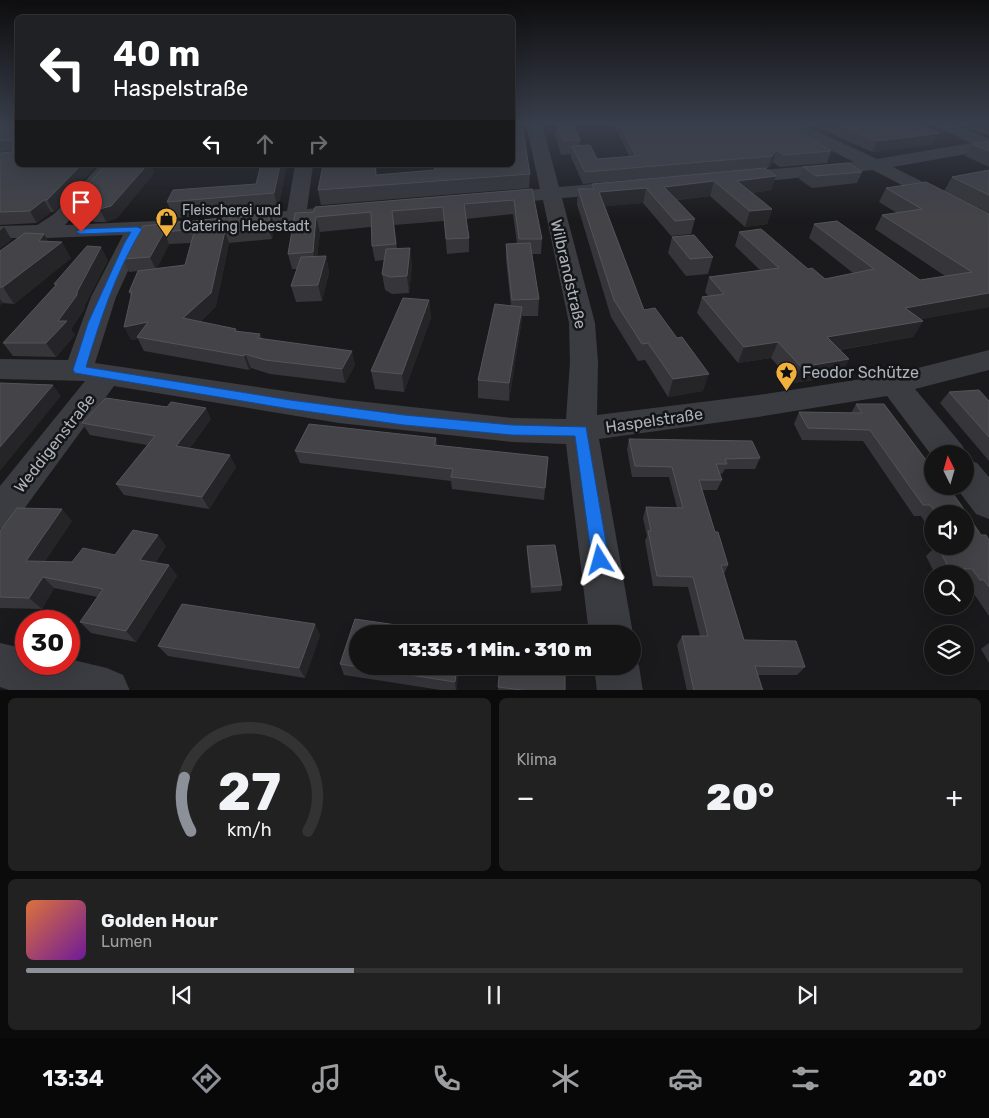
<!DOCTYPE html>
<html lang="de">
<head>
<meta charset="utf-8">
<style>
  :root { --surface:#141415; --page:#212122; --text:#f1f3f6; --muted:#9d9ea0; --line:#333334; --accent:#8c9099 }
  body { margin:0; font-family:Rubik,sans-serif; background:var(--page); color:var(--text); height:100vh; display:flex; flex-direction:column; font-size:19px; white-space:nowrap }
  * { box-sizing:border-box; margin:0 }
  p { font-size:16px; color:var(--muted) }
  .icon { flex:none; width:28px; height:28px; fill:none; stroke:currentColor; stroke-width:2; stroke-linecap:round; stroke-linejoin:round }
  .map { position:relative; height:690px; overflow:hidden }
  .panel { display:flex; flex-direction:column; gap:8px; padding:8px; background:#0b0b0c; flex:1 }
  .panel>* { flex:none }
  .hud { position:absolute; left:15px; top:15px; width:500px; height:152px; border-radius:8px; box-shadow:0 5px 20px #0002,0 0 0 1px var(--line); background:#202124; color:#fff; overflow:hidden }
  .needle { width:32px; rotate:355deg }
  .fabs { position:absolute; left:924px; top:445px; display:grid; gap:10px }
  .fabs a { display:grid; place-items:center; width:50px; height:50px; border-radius:50%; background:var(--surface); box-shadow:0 5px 20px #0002,0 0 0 1px var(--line); font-size:25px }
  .speed { position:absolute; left:15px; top:610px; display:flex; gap:10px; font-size:25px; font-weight:700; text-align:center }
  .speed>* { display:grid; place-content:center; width:65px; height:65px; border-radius:50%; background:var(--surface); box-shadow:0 5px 20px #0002,0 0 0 1px var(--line); line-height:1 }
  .speed .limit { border:8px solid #d22; background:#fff; color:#111 }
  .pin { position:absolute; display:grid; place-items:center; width:42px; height:42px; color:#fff; margin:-51px -21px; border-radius:50% 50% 50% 0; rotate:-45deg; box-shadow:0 0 5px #0007 }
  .pin .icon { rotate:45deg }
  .me { position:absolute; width:55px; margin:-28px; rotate:352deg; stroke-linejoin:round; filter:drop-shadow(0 0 4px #0008) }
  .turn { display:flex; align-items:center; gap:18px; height:105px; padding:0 15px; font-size:22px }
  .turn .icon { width:65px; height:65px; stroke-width:2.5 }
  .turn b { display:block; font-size:35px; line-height:42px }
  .lanes { display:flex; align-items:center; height:48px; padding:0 15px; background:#0003; justify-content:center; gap:25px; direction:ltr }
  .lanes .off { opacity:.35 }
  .big { font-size:38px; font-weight:800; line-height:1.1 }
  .panel .card { flex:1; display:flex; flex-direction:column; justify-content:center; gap:8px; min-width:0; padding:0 18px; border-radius:8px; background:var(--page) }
  .panel .dial { align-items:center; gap:0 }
  .dial svg { height:130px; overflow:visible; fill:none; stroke:var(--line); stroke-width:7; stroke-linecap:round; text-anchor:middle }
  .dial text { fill:var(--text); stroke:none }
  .song { display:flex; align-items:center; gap:15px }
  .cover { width:60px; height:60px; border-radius:8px; background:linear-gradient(135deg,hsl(20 70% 55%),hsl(280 70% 35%)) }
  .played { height:5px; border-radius:2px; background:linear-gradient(90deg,var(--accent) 35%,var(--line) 35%) }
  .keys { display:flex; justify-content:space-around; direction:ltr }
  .heat { display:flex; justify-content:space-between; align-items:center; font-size:28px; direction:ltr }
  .panel .tiles { flex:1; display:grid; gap:8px; grid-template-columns:1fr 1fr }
  .card:last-child { grid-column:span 2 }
  .trip { position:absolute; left:349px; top:625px; width:292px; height:50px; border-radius:25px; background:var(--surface); box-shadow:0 5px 20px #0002,0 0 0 1px var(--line); font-weight:800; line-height:50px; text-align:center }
  .tabs { display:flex; height:80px; justify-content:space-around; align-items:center; background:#080808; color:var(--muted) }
  .tabs .icon { width:35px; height:35px }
  .tabs .active { color:var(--accent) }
  .tabs b { font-size:22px; color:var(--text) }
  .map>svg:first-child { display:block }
</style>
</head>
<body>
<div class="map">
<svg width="989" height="691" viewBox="0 0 989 691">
  <rect width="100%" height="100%" fill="#1a1a1c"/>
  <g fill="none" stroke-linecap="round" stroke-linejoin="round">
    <g fill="#3b3c41" fill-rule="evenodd">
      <path d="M526,124H542L559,187L615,182L622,184L624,188L622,192L615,194L562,198L595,323L598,362L597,415L758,395L894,374L989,350V370L915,389L962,445L967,454L965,457V454H932V456L887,396L758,417L599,439L633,634H589L566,444L512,442L339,423L114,386L13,524L0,529V486L85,381L0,379V359L68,360L91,297L123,235L47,238L8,266L0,268V251L18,238H0V226L37,225L54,214L100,165H119L65,225L177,220L184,222L187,226L184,230L145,234L116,297L95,363L339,399L512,418L566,419L570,362L569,323L543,200L496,204L489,202L486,198L489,194L496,192L540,189Z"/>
      <path d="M783,124H802L877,159L971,143L937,127L935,124H954L989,139V150L893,167L989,215V229L982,227L873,170L738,184L732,182L729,178L732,174L738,172L854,162L785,127Z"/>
      <path d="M295,165H313L307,209L331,207L338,209L341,213L338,217L235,227L228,225L225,221L228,217L287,211Z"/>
      <path d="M965,459L977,463L989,477V519L976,514L955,486H965Z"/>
      <path d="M0,643L26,649V664H69V659L107,668L123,675L130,691H12L0,687Z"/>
      <path d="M632,651L639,666L643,691H597L594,666H632Z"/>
    </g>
  </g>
  <g fill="#36363a" fill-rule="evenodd">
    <path d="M0,124L97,165L54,212H51L37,223L0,225V153L13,152V151L0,152Z"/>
    <path d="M553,124H786L831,151L827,163L780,167L773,162L768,168L583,184L571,157V154L561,155L555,135L556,125L553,126ZM614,124L629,156L597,159L579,145L580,140L573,125Z"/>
    <path d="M810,124H934L933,125H922L933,144L872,152Z"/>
    <path d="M961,124H989V136Z"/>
    <path d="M989,141V167L965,156L972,144Z"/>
    <path d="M106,165H151L154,173L117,218L106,222H95L82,217L76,205Z"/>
    <path d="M261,165H285L286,168L278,209L174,218L167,202L256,184Z"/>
    <path d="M319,165H376L377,175L530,174L529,188L321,205L318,190L323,167H320Z"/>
    <path d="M803,167L862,172L857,183L812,188L799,179Z"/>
    <path d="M989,170V213L944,191L952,177Z"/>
    <path d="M776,176L771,190L752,193L772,209L767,224L745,227L710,196L677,200L695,219L691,234L671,236L643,203L605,206L644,310L703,391L668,397L645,360L638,361L611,317L577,204L578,189H591L592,184Z"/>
    <path d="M926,182L989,307L921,319L923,321L913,337L840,350L841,376L793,383L771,358L738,363L697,313L702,297L708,296L705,292L709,277L760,270L735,246L739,232L808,269L825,279L853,273L809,238L814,224L920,280L945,276L875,229L882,215L897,213L879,202L886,188Z"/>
    <path d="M532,189L542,239L541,254H532L539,299L538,316H522L521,325L509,401L478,398V380L511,306L506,260V244H517L513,214L466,219L469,238V252L447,254L444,221L394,225L397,249L412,264L409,293L392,294L385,290L382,274L384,260L375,261L372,246L371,227L320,232L317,257L326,256L329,272L322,301L296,302L291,286L297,269H292L288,254L295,213Z"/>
    <path d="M274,225L272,239L229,243L216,306L200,322L236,329L237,331L260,334L262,339L355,365L345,383L270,374L251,368L249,370L144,351L138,339L131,340V297L129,292L138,271L129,272L123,259L143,226ZM191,243L185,265L157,268L169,244Z"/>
    <path d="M672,237L713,257L708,274L686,276L668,253Z"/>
    <path d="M48,241L71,258L14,304L3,303L0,305V251Z"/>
    <path d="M108,260L85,305V308L71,329L75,335L56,357L13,356L3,343L55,286L54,284Z"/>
    <path d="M429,300L431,318L404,392L375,389L371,371Z"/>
    <path d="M949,392L989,401V461L940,403Z"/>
    <path d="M856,404H884L932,468V486H947L959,502L981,535H986L989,540V616L972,591H968L965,586V574H935L926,556L936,546H965V514H932V534L921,516H914L863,441L802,440L794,424L799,412L851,413Z"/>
    <path d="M211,419L189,449L236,467L209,509L124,495L116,484L147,445L90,435L82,423Z"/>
    <path d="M436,438L437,445L548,457L544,500L452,489L451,481L300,463L295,451Z"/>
    <path d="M629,439L760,458L755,469H725L722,474H720L722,480L717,490H702L715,532L728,565L724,574L744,640L805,667L797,675H758L763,691H687L677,645L682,636H700L688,587L653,586L645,541L647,536L643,518L646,507L677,508L669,477H632L627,449Z"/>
    <path d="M72,521L45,561L72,562L166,546L155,563L169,565L177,576L136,642L91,633L80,622L98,597L54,588L42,609L0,608V531Z"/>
    <path d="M527,546L562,585L561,591L531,593L527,552Z"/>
    <path d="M320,635L305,678L168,656L158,646Z"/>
    <path d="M989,643V663L981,649Z"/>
    <path d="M340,664L358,666H460L456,691H447L344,675Z"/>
    <path d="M498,687L565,691H498Z"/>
  </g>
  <g fill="#252528">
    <path d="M939,133L933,144L872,152L877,141Z"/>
    <path d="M777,150L773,162L768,168L772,156Z"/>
    <path d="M81,165H97L54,212L47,200Z"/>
    <path d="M147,165H151L154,173L117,218L106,222L100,209Z"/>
    <path d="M280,165H285L286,168L278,209L274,193Z"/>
    <path d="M375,165H376L377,185Z"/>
    <path d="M776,176L771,190L732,195L737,181Z"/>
    <path d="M714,181L710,196L661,201L664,187Z"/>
    <path d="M646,188L643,203L598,207L599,192Z"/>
    <path d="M44,200L51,212L37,223L30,211Z"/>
    <path d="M772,209L767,224L745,227L750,211Z"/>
    <path d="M271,213L274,225L272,239L268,227Z"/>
    <path d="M316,217L320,232L316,267L313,252Z"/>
    <path d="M4,227L12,240L0,249V231Z"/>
    <path d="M225,231L229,243L216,306L189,332L183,318Z"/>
    <path d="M164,232L169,244L156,270L150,257Z"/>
    <path d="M44,234L53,249L62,242L71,258L14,304L3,287Z"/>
    <path d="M101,247L108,260L85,305V308L71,329L75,335L56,357L46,343L58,321L77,292Z"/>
    <path d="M410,248L412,264L409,293L407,276Z"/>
    <path d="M326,256L329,272L322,301L318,285Z"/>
    <path d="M989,293V307L896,324L905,308Z"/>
    <path d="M0,299L3,303L0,305Z"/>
    <path d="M429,300L431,318L404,392L402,374Z"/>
    <path d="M522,307L521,325L509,401V383Z"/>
    <path d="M923,321L913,337L819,353L827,337Z"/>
    <path d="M148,322L137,337L138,339L131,340L124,327Z"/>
    <path d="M778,342L771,358L738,363L744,347Z"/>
    <path d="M352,351L355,365L345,383L342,369Z"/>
    <path d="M245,354L251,368L249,370L244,356Z"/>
    <path d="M849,359L841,376L793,383L801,367Z"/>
    <path d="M709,374L703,391L668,397L673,379Z"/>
    <path d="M53,385L61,396L0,471V447Z"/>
    <path d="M206,408L211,419L182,458L176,446Z"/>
    <path d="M230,455L236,467L209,509L202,497Z"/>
    <path d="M62,509L72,521L38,572L26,561Z"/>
    <path d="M158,535L166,546L149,571L140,560Z"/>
    <path d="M169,565L177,576L136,642L126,631Z"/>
    <path d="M43,577L54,588L42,609L29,598Z"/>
    <path d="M315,624L320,635L305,678L299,668Z"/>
    <path d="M457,666H460L456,691L455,682Z"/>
  </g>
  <g fill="#434348" stroke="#53555a">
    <path d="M0,124H18V165H81L47,200H44L30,211L0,212V153L13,152V140L0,141Z"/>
    <path d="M512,124H522L530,174L318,190L323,165H375L376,175L435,170L434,165H512Z"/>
    <path d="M557,124H573L580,140H563Z"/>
    <path d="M620,124H786L831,151L784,155L777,150L772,156L585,172L572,146L590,145L597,159L636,156Z"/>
    <path d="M837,124H918L939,133L877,141Z"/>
    <path d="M989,141V151L972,144Z"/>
    <path d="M849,163L862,172L816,176L803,167Z"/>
    <path d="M106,165H147L111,206L100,209L89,210L76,205L74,199Z"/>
    <path d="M261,165H280L274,193L167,202L173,190L256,184Z"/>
    <path d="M765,168L776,176L737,181L772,209L750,211L714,181L664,187L695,219L675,221L646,188L599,192L644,310L655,308L677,338L682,337L709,374L673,379L648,343L642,344L614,300L578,189H594L592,184Z"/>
    <path d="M989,170V195L952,177Z"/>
    <path d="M926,182L989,214V293L905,308L923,321L827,337L849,359L801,367L778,342L744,347L702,297L724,294L709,277L779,268L739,232L761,229L808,269L812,268L825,279L874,269L814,224L837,221L920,280L972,272L882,215L922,209L886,188Z"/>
    <path d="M532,189L542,239H519L514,200L464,204L469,238L446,239L443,207L392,211L396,244L372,246L371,212L316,217L313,252L288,254L295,213L314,212L315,207Z"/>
    <path d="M271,213L268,227L225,231L211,293L183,318L236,329L234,331L260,334L257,338L352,351L342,369L265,360L245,354L244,356L137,337L148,322L124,327L132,292H129L138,271L185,265L195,229L164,232L150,257L123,259L143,226Z"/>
    <path d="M25,233L44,234L39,241L62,242L3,287H0V251Z"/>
    <path d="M694,235L713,257L690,259L672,237Z"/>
    <path d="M530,243L539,299L512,300L506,244Z"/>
    <path d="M87,246L101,247L77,292V295L58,321H67L46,343H3L57,284H54Z"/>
    <path d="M410,248L407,276L390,277L382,274L386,249Z"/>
    <path d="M326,256L318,285L291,286L301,257Z"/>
    <path d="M403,298L429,300L402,374L371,371Z"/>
    <path d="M495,304L522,307L509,383L478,380Z"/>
    <path d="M0,383L53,385L0,447Z"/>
    <path d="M979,390L989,401V437L949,392Z"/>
    <path d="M106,398L167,407L171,402L206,408L176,446L230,455L202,497L116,484L155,436L82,423Z"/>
    <path d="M856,404H884L932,468V486H947L959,502L981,535H986L989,540V587L984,580H980L972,569L949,568L937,546H965V514H937L930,505H923L870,430L808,428L799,412L862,413Z"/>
    <path d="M309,424L436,438L434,445L548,457L545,488L451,477L453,469L295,451Z"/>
    <path d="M629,439L752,441L760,458L725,459L727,464H716L722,480H699L715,532H718L728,565H721L744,640L796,641L805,667L755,666L763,691H694L682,636H708L693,577L657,576L648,531H651L646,507L683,508L672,467L635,466Z"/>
    <path d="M17,508L62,509L26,561L72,562L83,548L115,555L133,530L158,535L140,560L169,565L126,631L80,622L103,589L43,577L29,598L0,597V531Z"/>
    <path d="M555,545L562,585L532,587L527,546Z"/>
    <path d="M182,604L315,624L299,668L158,646Z"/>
    <path d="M355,619L459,634H358V666H457L455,682L340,664Z"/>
    <path d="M503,632L515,634H503Z"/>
    <path d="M500,666H565V691H529L498,687Z"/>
  </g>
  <linearGradient id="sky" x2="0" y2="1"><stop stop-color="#0e0e0f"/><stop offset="0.56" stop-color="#383e4b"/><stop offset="1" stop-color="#383e4b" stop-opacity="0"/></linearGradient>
  <rect width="989" height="220" fill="url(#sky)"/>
  <path fill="#1a73e8" stroke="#114b97" d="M137,227L142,229C116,271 100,320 86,367L290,400L404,415L512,425L586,427L609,560L606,565L600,567L595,565L592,560L575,436L512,435L404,425L290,409L75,373L73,370L88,323L124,244L131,232L81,234L76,232L81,229Z"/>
  <defs>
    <symbol id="shop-pin" viewBox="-11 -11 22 30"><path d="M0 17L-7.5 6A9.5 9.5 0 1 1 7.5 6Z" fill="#f1b13c" stroke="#141517"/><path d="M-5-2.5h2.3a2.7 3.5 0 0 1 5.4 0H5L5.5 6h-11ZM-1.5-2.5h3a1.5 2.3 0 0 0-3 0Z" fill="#111"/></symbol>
    <symbol id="sight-pin" viewBox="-11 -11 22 30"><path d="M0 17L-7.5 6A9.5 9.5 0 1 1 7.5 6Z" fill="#f1b13c" stroke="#141517"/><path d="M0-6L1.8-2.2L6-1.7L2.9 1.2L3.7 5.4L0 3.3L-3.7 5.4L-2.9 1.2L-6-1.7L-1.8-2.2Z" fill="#111"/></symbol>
  </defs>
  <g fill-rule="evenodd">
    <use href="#shop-pin" x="154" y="206" width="25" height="34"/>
    <use href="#sight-pin" x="774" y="360" width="25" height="34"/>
  </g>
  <g text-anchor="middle" stroke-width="5" stroke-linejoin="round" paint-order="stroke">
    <g font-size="14" fill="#acb1bb" stroke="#141517" text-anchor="start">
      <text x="182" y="215">Fleischerei und<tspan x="182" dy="16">Catering Hebestadt</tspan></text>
    </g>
    <g font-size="16" fill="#acb1bb" stroke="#141517">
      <text transform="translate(569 274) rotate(77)" y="6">Wilbrandstraße</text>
      <text transform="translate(654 420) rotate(-8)" y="6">Haspelstraße</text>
      <text transform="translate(54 443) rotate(-52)" y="6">Weddigenstraße</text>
    </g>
    <g font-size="16" fill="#acb1bb" stroke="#141517" text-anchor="start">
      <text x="802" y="378">Feodor Schütze</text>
    </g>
  </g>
</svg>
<div class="fabs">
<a><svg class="needle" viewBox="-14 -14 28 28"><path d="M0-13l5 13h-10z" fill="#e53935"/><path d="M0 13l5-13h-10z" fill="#9d9ea0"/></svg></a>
<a><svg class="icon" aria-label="sound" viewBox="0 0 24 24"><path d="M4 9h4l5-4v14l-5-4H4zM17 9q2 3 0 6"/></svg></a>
<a><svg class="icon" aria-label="search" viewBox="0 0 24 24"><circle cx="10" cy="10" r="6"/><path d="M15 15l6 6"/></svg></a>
<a><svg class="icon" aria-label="layers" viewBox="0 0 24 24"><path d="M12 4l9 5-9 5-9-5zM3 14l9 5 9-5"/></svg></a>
</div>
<div class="speed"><div class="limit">30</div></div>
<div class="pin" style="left:81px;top:232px;background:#d93025"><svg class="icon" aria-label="arrive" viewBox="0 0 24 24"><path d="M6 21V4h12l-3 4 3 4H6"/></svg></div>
<svg class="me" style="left:600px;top:560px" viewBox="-20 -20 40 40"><path d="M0-17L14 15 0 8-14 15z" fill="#1a73e8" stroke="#fff" stroke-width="4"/></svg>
<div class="trip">13:35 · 1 Min. · 310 m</div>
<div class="hud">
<div class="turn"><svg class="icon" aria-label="left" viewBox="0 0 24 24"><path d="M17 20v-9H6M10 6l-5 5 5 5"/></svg><div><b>40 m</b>Haspelstraße</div></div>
<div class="lanes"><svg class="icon" aria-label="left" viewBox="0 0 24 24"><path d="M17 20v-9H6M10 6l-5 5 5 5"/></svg><svg class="icon off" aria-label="ahead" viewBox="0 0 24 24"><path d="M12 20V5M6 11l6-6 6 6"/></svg><svg class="icon off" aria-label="right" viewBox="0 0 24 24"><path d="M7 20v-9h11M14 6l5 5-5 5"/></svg></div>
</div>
</div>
<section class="panel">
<div class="tiles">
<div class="card dial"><svg viewBox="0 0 100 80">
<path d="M14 69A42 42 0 1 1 86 69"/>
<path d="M14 69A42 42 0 0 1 10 36" stroke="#8c9099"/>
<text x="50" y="56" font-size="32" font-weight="700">27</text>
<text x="50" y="72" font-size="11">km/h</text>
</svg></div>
<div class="card"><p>Klima</p>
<div class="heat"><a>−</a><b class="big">20°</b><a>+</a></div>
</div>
<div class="card">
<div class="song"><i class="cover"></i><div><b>Golden Hour</b><p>Lumen</p></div></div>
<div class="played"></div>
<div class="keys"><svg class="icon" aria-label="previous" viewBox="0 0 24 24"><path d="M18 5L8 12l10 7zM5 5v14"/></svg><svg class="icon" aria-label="pause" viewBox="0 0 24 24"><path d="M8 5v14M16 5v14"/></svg><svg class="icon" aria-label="next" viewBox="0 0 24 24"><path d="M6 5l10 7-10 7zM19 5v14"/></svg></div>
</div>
</div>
</section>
<nav class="tabs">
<b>13:34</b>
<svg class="icon active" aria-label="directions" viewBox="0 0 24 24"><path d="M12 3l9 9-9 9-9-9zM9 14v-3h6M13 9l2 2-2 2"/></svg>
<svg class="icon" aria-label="music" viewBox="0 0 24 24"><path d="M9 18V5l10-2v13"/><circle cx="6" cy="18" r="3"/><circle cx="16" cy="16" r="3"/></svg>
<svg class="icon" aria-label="phone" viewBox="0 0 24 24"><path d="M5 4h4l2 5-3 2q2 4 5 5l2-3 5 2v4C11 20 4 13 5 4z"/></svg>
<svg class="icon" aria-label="climate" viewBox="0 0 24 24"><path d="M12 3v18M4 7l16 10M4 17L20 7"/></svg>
<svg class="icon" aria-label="car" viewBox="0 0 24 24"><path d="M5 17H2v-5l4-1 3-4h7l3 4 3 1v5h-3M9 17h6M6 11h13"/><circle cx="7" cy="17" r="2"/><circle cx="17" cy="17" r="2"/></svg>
<svg class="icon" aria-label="filters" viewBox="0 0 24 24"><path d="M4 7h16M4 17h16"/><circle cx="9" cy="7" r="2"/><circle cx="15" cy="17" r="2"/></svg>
<b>20°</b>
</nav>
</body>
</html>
